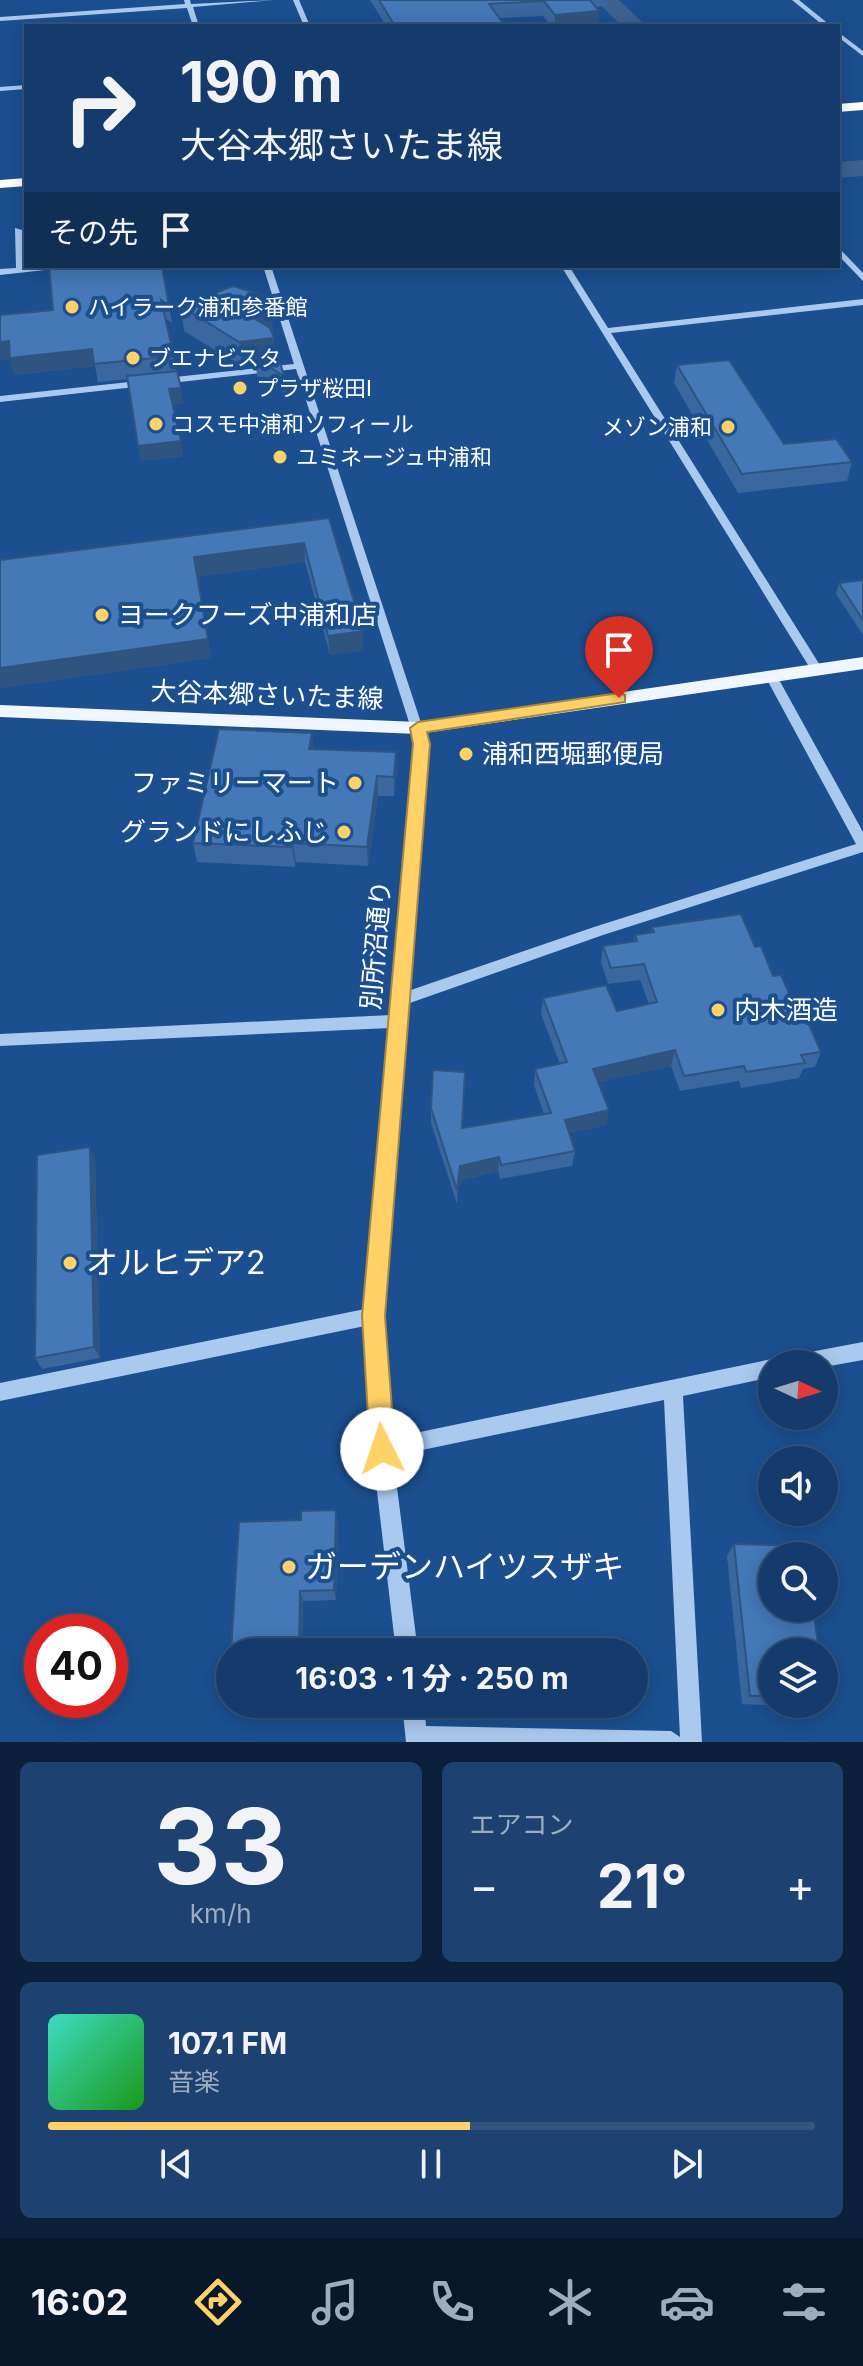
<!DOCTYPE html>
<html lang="ja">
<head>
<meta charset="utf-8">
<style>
  :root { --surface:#143b6b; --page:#1d4271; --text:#f1f3f6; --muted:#9dadc1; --line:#33557e; --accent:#ffd166 }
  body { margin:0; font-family:Inter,"Noto Sans JP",sans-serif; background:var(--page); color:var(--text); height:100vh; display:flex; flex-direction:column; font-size:30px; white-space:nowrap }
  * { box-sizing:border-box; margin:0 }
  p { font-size:26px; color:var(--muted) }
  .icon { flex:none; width:44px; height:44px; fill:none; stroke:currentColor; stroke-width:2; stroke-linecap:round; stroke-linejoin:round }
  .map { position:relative; height:1742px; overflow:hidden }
  .details { display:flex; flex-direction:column; gap:20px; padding:20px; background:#0b203b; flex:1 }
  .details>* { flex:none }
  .hud { position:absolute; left:24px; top:24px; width:816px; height:244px; border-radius:0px; box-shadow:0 4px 20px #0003,0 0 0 2px var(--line); background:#143b6b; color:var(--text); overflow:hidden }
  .needle { width:52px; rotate:94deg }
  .fabs { position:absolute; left:758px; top:1350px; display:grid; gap:16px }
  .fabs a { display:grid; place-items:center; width:80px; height:80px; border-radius:50%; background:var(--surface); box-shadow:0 4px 20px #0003,0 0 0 2px var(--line); font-size:40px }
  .speed { position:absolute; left:24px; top:1614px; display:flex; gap:16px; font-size:40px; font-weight:700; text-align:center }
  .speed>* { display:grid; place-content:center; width:104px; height:104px; border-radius:50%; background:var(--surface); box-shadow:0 4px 20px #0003,0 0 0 2px var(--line); line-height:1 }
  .speed .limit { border:12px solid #d22; background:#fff; color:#111 }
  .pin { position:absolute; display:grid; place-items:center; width:68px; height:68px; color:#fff; margin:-82px -34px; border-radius:50% 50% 50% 0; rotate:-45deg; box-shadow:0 0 8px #0007 }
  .pin .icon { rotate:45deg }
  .me { position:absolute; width:88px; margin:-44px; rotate:356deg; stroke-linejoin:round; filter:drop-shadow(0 0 6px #0008) }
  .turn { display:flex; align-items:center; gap:28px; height:168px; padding:0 24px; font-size:36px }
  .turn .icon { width:104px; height:104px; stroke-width:2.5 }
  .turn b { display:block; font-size:56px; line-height:68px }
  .then { display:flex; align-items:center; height:76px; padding:0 24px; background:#0003; gap:16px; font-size:30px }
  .big { font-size:60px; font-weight:700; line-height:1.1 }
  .details .card { flex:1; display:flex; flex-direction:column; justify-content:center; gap:12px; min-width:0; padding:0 28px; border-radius:12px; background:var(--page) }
  .details .dial { align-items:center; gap:0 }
  .dial b { font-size:104px; line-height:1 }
  .song { display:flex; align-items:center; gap:24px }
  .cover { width:96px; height:96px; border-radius:12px; background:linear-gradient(135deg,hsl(170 70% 55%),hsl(120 70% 35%)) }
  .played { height:8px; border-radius:4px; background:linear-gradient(90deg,var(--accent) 55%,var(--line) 55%) }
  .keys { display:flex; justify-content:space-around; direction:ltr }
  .heat { display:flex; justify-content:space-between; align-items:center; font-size:44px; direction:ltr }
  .details .tiles { flex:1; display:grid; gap:20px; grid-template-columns:1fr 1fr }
  .card:last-child { grid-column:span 2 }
  .trip { position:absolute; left:216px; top:1638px; width:432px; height:80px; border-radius:40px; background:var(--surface); box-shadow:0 4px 20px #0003,0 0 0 2px var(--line); font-weight:700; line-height:80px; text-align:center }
  .tab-bar { display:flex; height:128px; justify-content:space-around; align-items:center; background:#08182b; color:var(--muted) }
  .tab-bar .icon { width:56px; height:56px }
  .tab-bar .on { color:var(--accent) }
  .tab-bar b { font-size:36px; color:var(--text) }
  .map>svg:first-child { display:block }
</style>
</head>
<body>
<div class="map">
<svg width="863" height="1742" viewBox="0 0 863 1742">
  <rect width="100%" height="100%" fill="#1b4f8f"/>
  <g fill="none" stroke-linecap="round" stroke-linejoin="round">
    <g fill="#3c6290" fill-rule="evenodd">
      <path d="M595,0H619L646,26H622Z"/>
      <path d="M863,160V176L838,178V162Z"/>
    </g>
    <g fill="#a9c9ee" fill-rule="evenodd">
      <path d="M184,0H190L191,4L274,0L193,7L199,26H193L187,8L0,21V17L185,4Z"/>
      <path d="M293,0H299L310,26H304Z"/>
      <path d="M792,0H799L831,26H824Z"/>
      <path d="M838,32L863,51V56L838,37Z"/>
      <path d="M26,85V89L0,91V87Z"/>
      <path d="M15,228L22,230L24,267L64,266L63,268L0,275V269L16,268Z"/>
      <path d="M838,247L863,273V281L838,255Z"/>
      <path d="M263,266H271L428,744L408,991L594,927L856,844L765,676L767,673L771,672L777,676L863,832V852L603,935L407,1004L382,1316L391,1438L772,1359L780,1364H772V1377L683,1396L702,1742H406L402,1704H424L426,1726L671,1731L680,1737L664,1400L393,1456L418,1652H396L372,1449L365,1326L0,1401V1383L365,1309L390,1028L0,1046V1034L391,1015L416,744L296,369L0,402V396L294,364Z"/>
      <path d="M561,266H569L608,328L863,299V305L611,333L823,670L821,673H813Z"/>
      <path d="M863,1342V1360L824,1367V1364H785L787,1358L794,1355Z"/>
    </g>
    <path fill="#f0f6ff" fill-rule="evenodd" d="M863,657V669L418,734L0,717V705L418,722Z"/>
    <g fill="#fff" fill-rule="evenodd">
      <path d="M863,102V110L838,112V104Z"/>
      <path d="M26,178V186L0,188V180Z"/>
    </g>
  </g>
  <g fill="#3a679d">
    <path d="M370,0H607V6L595,7L598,26H551L543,16L499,18L505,26H386Z"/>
    <path d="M162,266L172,323L165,318L183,403L172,404L183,456L141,461L128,379L98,382L95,366L14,375L10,359L0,360V315L53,310Z"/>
    <path d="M262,295L263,307L271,311L275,356L284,376L286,394L257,376L256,365L242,367L184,331L181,306Z"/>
    <path d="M677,365L784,444L852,462L847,481L738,493L674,383Z"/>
    <path d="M329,518L363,650L330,655L305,562L197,577L211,658L0,688V560Z"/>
    <path d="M863,580V635L836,594L839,583Z"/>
    <path d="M312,733L313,749L397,772L394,796H378L368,866L296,862L295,867L197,862L193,843Z"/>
    <path d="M652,927L755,947L821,1052L815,1067L803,1069L799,1078L741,1088L739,1081L680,1091L671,1066L598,1082L606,1125L569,1133L575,1151L572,1166L500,1179L498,1171L460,1181L457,1204L431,1123V1108L463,1128L544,1114L534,1085L535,1069L560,1064L541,1014L543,998L617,1011L649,1004L640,980L608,984L601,962L603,946L634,941L635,935L651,932Z"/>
    <path d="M95,1160L100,1358L42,1369L35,1358Z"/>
    <path d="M338,1522L336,1600L303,1601L302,1652H231Z"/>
    <path d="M734,1544L772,1652V1704H820L816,1707L742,1704L727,1556Z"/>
  </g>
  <g fill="#305480">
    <path d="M599,11L598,26H555V15Z"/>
    <path d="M262,295L264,314L271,311L276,363L255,358L256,365L242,367L239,342L250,301Z"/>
    <path d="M9,341L92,349L95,366L14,375L10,359L0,360V342Z"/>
    <path d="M181,388L183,403L171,404L169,389Z"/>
    <path d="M181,441L183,456L141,461L138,446Z"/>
    <path d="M304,543L305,562L197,577L194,557Z"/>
    <path d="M363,631V650L330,655L328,636Z"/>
    <path d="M208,639L211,658L0,688V668Z"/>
    <path d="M312,733L314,753L309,749Z"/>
    <path d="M396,752L397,772L394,796V777Z"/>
    <path d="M377,776L378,796L368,866L367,847Z"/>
    <path d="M293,843L296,862L295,867L292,847Z"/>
    <path d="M675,1050L671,1066L590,1084L593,1069Z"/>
    <path d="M609,1110L606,1125L563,1135L565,1120Z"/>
    <path d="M90,1147L95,1160L100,1358L94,1347Z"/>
    <path d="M499,1157L498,1171L460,1181L457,1204V1190L460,1166Z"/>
    <path d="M336,1510L338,1522L336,1600L334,1590Z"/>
    <path d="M300,1591L303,1601L302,1652H299V1650Z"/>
  </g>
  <g fill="#4478b7" stroke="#305480" stroke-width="2">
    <path d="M379,0H590L599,11L555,15L544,1L489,4L505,26H395Z"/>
    <path d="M49,266H162L169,306L161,300L174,356L94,364L92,349L10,358L9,341L0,342V315L53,310Z"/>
    <path d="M233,286L262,295L250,301L271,311L254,318L270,328L274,338L239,342L181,306Z"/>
    <path d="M278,355L284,376L255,358Z"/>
    <path d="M729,360L784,444L836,439L852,462L742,474L677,365Z"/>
    <path d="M177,371L181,388L169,389L181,441L138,446L127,376Z"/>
    <path d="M329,518L363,631L328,636L304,543L194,557L208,639L0,668V560Z"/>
    <path d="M863,580V620L839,583Z"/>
    <path d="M219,729L312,733L309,749L396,752L394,777L377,776L367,847L293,843L292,847L193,843Z"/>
    <path d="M741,914L755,947L761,946L773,976L781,975L798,1014L804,1013L821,1052L801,1055L805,1063L746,1072L744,1066L684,1076L675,1050L593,1069L609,1110L565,1120L575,1151L501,1165L499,1157L460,1166L457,1190L431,1108L433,1070L465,1072L462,1128L551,1113L535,1069L567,1062L543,998L606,985L617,1011L657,1002L644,964L611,968L603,946L637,941L635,935L654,932L652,927Z"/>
    <path d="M90,1147L94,1347L35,1358L37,1155Z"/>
    <path d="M336,1510L334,1590L300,1591L299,1650L291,1651V1652H231L239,1522L301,1520V1511Z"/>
    <path d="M734,1544L804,1546L805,1556H772V1608H813L819,1652H772V1696H750Z"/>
  </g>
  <path fill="#ffd166" stroke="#a68842" stroke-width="2" d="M619,693L625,695V702L427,732L430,744L385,1316L395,1449L391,1458L382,1462L374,1458L370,1449L362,1316L413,744L410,728L418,722Z"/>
  <g fill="#ffd166" stroke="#1b4f8f" stroke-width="3">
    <circle cx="72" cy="307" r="8"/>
    <circle cx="133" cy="358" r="8"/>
    <circle cx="240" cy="388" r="8"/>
    <circle cx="156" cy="424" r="8"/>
    <circle cx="728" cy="427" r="8"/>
    <circle cx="280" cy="457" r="8"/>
    <circle cx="102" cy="615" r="8"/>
    <circle cx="466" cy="754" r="8"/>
    <circle cx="355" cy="783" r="8"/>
    <circle cx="344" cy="832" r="8"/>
    <circle cx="718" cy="1010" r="8"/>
    <circle cx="70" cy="1263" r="8"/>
    <circle cx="289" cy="1567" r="8"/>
  </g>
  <g text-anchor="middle" stroke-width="8" stroke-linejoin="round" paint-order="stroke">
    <g font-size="22" fill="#fff" stroke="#1b4f8f" text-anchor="start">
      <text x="88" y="315">ハイラーク浦和参番館</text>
      <text x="149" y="366">ブエナビスタ</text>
      <text x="256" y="396">プラザ桜田Ⅰ</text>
      <text x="172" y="432">コスモ中浦和ソフィール</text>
      <text x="712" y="435" text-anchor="end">メゾン浦和</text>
      <text x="296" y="465">ユミネージュ中浦和</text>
    </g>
    <g font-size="26" fill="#fff" stroke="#1b4f8f" text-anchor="start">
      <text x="118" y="624">ヨークフーズ中浦和店</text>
      <text x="482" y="763">浦和西堀郵便局</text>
      <text x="339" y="792" text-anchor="end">ファミリーマート</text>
      <text x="328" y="841" text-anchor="end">グランドにしふじ</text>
      <text x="734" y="1019">内木酒造</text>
    </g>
    <g font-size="26" fill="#fff" stroke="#1b4f8f">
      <text transform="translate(267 695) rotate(2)" y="9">大谷本郷さいたま線</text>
      <text transform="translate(376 945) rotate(-85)" y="9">別所沼通り</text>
    </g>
    <g font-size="32" fill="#fff" stroke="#1b4f8f" text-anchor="start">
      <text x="86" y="1274">オルヒデア2</text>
      <text x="305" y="1578">ガーデンハイツスザキ</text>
    </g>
  </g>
</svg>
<div class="fabs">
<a><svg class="needle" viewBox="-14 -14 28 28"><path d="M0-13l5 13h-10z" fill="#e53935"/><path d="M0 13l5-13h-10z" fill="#9dadc1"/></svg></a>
<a><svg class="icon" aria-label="sound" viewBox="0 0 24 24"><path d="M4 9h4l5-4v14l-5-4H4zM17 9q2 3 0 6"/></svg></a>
<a><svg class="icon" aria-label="search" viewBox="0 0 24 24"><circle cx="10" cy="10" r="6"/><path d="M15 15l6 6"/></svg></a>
<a><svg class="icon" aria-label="layers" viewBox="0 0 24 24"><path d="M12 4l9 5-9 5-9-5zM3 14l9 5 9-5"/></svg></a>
</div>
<div class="speed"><div class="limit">40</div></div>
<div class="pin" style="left:619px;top:698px;background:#d93025"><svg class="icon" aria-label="arrive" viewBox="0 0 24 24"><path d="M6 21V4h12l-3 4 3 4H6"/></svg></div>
<svg class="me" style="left:382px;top:1449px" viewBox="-20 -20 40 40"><circle r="19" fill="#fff"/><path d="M0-13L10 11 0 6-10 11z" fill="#ffd166"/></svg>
<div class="trip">16:03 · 1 分 · 250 m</div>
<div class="hud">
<div class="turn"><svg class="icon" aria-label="right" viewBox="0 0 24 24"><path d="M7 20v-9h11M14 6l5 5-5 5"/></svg><div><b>190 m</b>大谷本郷さいたま線</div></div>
<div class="then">その先<svg class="icon" aria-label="arrive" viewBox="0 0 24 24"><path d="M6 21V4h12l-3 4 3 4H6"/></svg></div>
</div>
</div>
<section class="details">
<div class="tiles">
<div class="card dial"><b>33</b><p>km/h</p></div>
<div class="card"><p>エアコン</p>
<div class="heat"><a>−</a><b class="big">21°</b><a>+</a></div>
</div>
<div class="card">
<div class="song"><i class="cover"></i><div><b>107.1 FM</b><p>音楽</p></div></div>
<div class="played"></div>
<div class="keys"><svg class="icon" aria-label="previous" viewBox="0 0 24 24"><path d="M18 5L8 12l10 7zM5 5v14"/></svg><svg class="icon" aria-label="pause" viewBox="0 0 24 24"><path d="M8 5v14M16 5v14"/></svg><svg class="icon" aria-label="next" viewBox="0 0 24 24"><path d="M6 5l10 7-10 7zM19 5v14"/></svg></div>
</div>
</div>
</section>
<nav class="tab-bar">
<b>16:02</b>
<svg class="icon on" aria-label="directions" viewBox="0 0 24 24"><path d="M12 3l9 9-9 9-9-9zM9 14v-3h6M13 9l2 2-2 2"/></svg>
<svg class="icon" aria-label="music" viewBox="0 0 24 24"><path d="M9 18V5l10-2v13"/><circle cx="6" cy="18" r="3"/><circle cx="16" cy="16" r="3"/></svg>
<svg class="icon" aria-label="phone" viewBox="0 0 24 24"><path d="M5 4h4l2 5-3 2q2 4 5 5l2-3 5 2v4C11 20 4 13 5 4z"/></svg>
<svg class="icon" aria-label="climate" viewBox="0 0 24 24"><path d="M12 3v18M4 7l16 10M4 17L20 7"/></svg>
<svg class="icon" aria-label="car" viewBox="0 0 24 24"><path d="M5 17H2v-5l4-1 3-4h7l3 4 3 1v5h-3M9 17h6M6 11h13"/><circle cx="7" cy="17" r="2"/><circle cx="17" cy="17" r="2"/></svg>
<svg class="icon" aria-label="filters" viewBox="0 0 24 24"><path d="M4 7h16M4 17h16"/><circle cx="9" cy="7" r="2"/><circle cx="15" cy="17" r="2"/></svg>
</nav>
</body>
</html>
